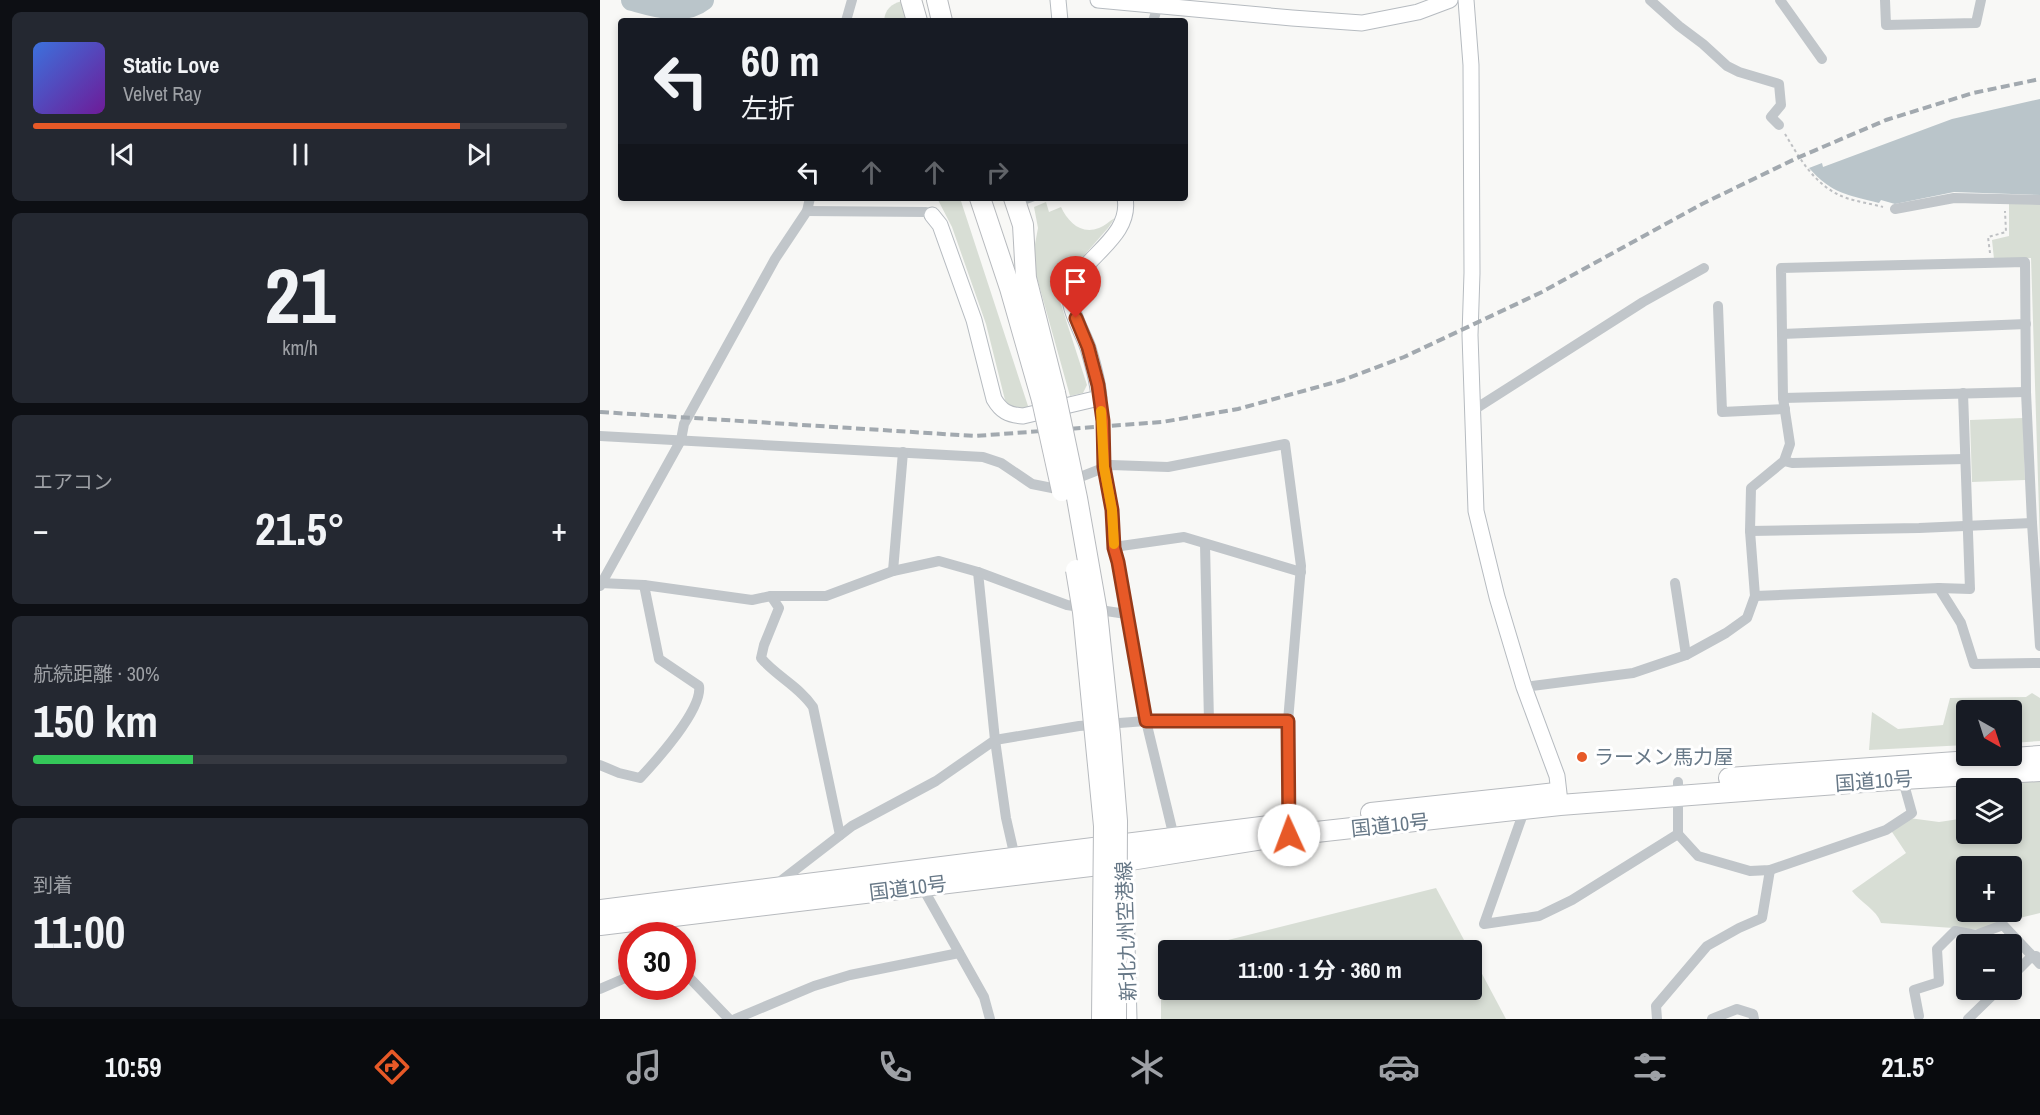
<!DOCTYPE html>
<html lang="ja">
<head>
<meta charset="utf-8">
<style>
  :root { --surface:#171b24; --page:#242831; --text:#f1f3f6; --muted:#9ea1a6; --line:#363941; --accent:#e75927 }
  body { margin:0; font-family:"Archivo Narrow","Noto Sans JP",sans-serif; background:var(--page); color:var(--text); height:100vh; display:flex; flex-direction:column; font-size:22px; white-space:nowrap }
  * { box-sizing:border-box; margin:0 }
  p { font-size:20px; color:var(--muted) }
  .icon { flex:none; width:33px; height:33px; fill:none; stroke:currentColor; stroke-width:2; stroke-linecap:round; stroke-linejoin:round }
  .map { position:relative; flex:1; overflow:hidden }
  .details { display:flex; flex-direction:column; gap:12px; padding:12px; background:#0d0f14; width:600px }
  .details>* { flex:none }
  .banner { position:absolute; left:18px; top:18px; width:570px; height:183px; border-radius:6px; box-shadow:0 3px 9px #0003; background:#171b24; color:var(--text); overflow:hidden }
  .needle { width:39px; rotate:141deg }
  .buttons { position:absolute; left:1356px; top:700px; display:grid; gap:12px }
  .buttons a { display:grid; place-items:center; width:66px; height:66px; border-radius:6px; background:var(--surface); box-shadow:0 3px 9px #0003; font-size:30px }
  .speed { position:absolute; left:18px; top:922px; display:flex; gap:12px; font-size:30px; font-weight:700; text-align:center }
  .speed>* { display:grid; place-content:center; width:78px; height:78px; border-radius:50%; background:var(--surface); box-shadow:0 3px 9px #0003; line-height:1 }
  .speed .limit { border:9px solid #d22; background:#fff; color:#111 }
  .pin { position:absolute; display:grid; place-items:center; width:51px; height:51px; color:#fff; margin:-62px -26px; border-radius:50% 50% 50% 0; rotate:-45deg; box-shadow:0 0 6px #0007 }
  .pin .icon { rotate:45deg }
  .me { position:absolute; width:66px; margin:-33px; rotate:358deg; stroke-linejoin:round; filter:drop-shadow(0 0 4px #0008) }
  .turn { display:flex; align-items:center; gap:21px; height:126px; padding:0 24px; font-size:27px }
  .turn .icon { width:78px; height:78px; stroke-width:2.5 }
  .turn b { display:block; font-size:42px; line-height:51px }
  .lanes { display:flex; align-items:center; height:57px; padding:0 24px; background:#0003; justify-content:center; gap:30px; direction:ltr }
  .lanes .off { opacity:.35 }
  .big { font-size:45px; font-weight:700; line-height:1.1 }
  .details .tile { flex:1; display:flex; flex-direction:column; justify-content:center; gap:9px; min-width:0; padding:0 21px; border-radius:9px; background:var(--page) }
  .details .dial { align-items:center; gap:0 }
  .dial b { font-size:78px; line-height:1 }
  .song { display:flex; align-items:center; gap:18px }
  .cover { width:72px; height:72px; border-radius:9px; background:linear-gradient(135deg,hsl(220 70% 55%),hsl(280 70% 35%)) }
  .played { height:6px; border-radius:3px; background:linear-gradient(90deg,var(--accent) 80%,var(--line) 80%) }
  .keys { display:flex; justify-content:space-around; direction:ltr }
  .heat { display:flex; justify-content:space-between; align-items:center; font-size:33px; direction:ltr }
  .charge { height:9px; border-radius:4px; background:linear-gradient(90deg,#34c759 30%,var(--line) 0) }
  .trip { position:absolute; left:558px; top:940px; width:324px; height:60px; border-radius:6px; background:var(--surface); box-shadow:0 3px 9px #0003; font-weight:700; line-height:60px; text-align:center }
  .menu { display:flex; height:96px; justify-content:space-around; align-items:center; background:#090b0e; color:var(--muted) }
  .menu .icon { width:42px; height:42px }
  .menu .selected { color:var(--accent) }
  .menu b { font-size:27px; color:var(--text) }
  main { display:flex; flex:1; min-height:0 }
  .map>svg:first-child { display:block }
</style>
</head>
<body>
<main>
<section class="details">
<div class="tile">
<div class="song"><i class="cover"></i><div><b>Static Love</b><p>Velvet Ray</p></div></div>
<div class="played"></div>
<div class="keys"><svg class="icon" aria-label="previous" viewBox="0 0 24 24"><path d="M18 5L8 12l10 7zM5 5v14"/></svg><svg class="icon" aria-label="pause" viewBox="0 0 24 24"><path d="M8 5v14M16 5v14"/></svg><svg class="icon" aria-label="next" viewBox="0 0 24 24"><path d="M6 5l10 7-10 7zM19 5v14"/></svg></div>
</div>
<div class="tile dial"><b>21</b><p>km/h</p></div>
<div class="tile"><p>エアコン</p>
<div class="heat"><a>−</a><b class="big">21.5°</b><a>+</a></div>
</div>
<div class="tile"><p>航続距離 · 30%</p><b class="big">150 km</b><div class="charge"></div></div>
<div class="tile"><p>到着</p><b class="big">11:00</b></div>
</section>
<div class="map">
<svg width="1440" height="1019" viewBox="0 0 1440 1019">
  <rect width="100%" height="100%" fill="#f8f8f6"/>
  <g fill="#d8ded5" fill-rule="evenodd">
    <path d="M302,1L306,13L305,21H284C285,9 291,4 302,1Z"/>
    <path d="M337,198H360L429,409H412L406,404L386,324L352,227Z"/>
    <path d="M446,202L449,212L461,207C468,222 481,235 499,228C505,226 509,221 515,218L508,228L473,268L457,292L487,385L483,393L470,396L432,260L438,228L434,207Z"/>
    <path d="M1409,203H1440V543L1431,258L1394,259L1392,240L1409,236Z"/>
    <path d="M1423,418L1425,480L1372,482L1370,420Z"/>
    <path d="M1432,693L1440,698V741L1412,743V711H1366V745L1269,750L1272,712L1298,729L1343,725L1350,698L1426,697Z"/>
    <path d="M1440,780V913L1407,921L1382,930L1281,923C1276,909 1261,903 1252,891L1306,853L1290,829L1309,818L1339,822L1366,818V834H1412V789H1380V783ZM1366,867H1412V912H1366Z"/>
    <path d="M836,888L870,951H584Z"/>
    <path d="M568,955V990H872V955L906,1019H561V957Z"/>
  </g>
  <path fill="#bac5ca" d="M1440,99V195L1354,192L1295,204L1281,200L1279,203C1248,195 1232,194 1209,168L1222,163L1223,167L1352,119Z"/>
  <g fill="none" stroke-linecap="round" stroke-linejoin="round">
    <path stroke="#bac5ca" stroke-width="22" d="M32,0C54,6 83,16 103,0"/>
    <defs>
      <g id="secondary">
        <path d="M458,0L460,21"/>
        <path d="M498,0L692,18L762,23L818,12L850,0"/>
        <path d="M866,0L871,65L872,273L870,335L876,511L897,597L924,687L957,776L960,802"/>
        <path d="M332,215L340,225L374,320L394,399C401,411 408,415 423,416L499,398C498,381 493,365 488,348C483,333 464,302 471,287C485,256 532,236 525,198"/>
        <path d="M526,906L529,1019"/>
      </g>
      <g id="highway">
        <path d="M311,0L317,21"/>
        <path d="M337,0L342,21"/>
        <path d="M380,198L410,288L442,400"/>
        <path d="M414,198L423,225L426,278L455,393"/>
        <path d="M1129,778L1440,756"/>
        <path d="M771,813L956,793"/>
        <path d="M0,910L676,825"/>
        <path d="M0,925L499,865L689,835L960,805L1303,779L1440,771"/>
      </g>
    </defs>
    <use href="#secondary" stroke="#b6bbc0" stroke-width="17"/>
    <use href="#highway" stroke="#b7babe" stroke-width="22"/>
    <g stroke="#bec0c3" stroke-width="2" stroke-dasharray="3 3" stroke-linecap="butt">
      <path d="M1185,134C1199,157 1212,181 1237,194C1250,201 1269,203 1283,207"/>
      <path d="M87,200V198"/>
      <path d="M1390,253L1388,237L1406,232L1405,211"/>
    </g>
    <path stroke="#c1c6ca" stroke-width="5" d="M420,204L436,198"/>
    <g stroke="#c1c6ca" stroke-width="10">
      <path d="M1050,0L1079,26L1103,44L1127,66L1139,72L1179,84L1181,105L1171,117L1179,125"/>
      <path d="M1180,0L1222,59"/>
      <path d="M1285,0L1286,25L1376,23L1381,0"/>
      <path d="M246,21L252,0"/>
      <path d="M553,21L560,0"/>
      <path d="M1295,209L1354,198L1440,200"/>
      <path d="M207,211L326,212L332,215"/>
      <path d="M1118,306L1122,412L1185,409"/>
      <path d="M1182,334L1426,324"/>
      <path d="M499,398L503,421L504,467L512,510L514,547L518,562L546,721L572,829L577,836"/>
      <path d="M1183,398L1426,392"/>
      <path d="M872,411L1043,302L1104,268"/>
      <path d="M0,436L383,457L401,463L432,484L452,488L511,465L568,467L685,444L701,566L688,721L689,835"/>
      <path d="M1184,461L1192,463L1365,459"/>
      <path d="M1150,531L1319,528L1432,523"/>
      <path d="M605,544L609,722"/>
      <path d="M514,547L584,537L701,572"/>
      <path d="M293,571L303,452"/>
      <path d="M378,572L395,740L406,818L416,862"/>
      <path d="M0,583L44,585L152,600L171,596H226L293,571L339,561L378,572L467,605L526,614"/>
      <path d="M1075,583L1086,655"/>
      <path d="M0,586L81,440L84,424L175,259L207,211L210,198"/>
      <path d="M1339,588L1370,589L1363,393"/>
      <path d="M171,596L179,608L164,645L161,658C176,676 200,687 213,707L240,835"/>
      <path d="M1155,596L1339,588L1361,623L1374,664L1440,663"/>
      <path d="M924,687L1033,673L1086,655L1126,633L1147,618L1155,596L1150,531L1151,488L1184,461L1190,444L1183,398L1181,268L1425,262L1426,392L1432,523L1440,646"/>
      <path d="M0,765L19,773L40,778C56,761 103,709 99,686L59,659L44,585"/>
      <path d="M1078,782V834L1098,856L1150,871L1170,870L1286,830L1312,813L1302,777"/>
      <path d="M924,811L884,924L939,916L972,900L1078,834"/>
      <path d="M320,883L384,997L390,1019"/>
      <path d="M178,887L182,880L252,826L336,781L395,740L479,726L546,721H688"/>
      <path d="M55,936L57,915"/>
      <path d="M82,970L129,1019"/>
      <path d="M1412,976L1431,957L1436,956"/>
      <path d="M0,989L23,979L32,972"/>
      <path d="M1319,1016L1314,990L1339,982L1337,949L1355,931L1376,935L1403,925L1440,964"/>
      <path d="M135,1019L214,986L250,975L359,953"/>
      <path d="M1057,1019L1056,1006L1107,946L1139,928L1162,918L1170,870"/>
      <path d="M1112,1019L1137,1009L1153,1014L1154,1019"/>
      <path d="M1368,1019L1398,990"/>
    </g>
    <use href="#secondary" stroke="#fff" stroke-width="15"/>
    <use href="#highway" stroke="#fff" stroke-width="20"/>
    <path stroke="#a2a9af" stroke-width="4" stroke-dasharray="9 4.5" stroke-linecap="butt" d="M0,412L375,436L562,422L638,409L743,380L804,357L942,292L1102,204L1197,158L1286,120L1373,93L1440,79"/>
    <defs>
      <g id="highway-bridge">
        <path d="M455,393L477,498L497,612L510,735L517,821L516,1019"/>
        <path d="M442,400L462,491"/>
        <path d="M476,570L483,612L504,826L502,1019"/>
      </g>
    </defs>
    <use href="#highway-bridge" stroke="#b7babe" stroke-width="22" stroke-linecap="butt"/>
    <use href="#highway-bridge" stroke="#fff" stroke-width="20"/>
  </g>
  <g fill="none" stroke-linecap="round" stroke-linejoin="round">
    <defs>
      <path id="route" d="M476,318L488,347L498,385L503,421L504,467L512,510L514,548L518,562L546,721H688L689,835"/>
    </defs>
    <use href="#route" stroke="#963a19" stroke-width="15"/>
    <use href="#route" stroke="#e75927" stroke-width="10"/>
    <path stroke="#f59e0b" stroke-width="10" d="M501,411L504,467L512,510L514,544"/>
  </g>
  <circle fill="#e75927" stroke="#fff" stroke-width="2" cx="982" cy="757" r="6"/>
  <g text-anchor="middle" stroke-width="6" stroke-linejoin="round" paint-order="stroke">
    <g font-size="20" fill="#677887" stroke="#fff" text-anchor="start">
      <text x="994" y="764">ラーメン馬力屋</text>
    </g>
    <g font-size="20" fill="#677887" stroke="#fff">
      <text transform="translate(1274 781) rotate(-4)" y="7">国道10号</text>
      <text transform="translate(790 825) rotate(-6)" y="7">国道10号</text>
      <text transform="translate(308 888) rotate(-7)" y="7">国道10号</text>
      <text transform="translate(526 931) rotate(-92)" y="7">新北九州空港線</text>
    </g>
  </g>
</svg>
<div class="buttons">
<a><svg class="needle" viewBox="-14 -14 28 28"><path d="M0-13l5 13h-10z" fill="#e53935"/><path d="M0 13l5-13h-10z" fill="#9ea1a6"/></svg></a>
<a><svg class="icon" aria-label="layers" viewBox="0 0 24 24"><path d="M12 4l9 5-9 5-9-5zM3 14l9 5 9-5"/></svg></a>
<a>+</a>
<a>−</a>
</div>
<div class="speed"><div class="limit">30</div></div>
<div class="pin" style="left:476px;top:318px;background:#d93025"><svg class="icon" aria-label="arrive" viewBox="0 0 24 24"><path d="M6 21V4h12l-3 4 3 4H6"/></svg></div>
<svg class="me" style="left:689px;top:835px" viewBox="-20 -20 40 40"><circle r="19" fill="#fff"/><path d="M0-13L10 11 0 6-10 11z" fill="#e75927"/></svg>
<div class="trip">11:00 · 1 分 · 360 m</div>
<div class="banner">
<div class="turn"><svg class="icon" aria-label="left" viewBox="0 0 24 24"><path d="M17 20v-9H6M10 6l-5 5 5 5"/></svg><div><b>60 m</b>左折</div></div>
<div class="lanes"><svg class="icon" aria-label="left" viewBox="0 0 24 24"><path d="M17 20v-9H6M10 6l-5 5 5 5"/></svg><svg class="icon off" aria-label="ahead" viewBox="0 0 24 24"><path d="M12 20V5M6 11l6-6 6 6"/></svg><svg class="icon off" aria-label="ahead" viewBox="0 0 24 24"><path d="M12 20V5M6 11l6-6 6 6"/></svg><svg class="icon off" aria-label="right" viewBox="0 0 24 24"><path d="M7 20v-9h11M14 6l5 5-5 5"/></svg></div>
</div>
</div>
</main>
<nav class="menu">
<b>10:59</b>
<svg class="icon selected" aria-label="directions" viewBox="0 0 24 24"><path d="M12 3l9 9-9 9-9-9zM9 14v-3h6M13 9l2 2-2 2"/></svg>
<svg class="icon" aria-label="music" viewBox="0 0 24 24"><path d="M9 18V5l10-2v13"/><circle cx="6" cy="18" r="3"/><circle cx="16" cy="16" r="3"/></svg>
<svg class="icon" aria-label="phone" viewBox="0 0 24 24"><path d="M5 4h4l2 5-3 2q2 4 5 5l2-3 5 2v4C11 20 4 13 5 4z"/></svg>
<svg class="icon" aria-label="climate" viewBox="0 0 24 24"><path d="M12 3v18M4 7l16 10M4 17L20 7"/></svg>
<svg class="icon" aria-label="car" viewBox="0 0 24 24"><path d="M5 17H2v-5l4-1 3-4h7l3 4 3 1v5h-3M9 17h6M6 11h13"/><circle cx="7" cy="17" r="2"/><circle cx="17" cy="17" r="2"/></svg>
<svg class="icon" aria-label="filters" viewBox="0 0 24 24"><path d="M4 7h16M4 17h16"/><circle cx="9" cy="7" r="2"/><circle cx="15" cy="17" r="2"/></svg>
<b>21.5°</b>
</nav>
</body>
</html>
